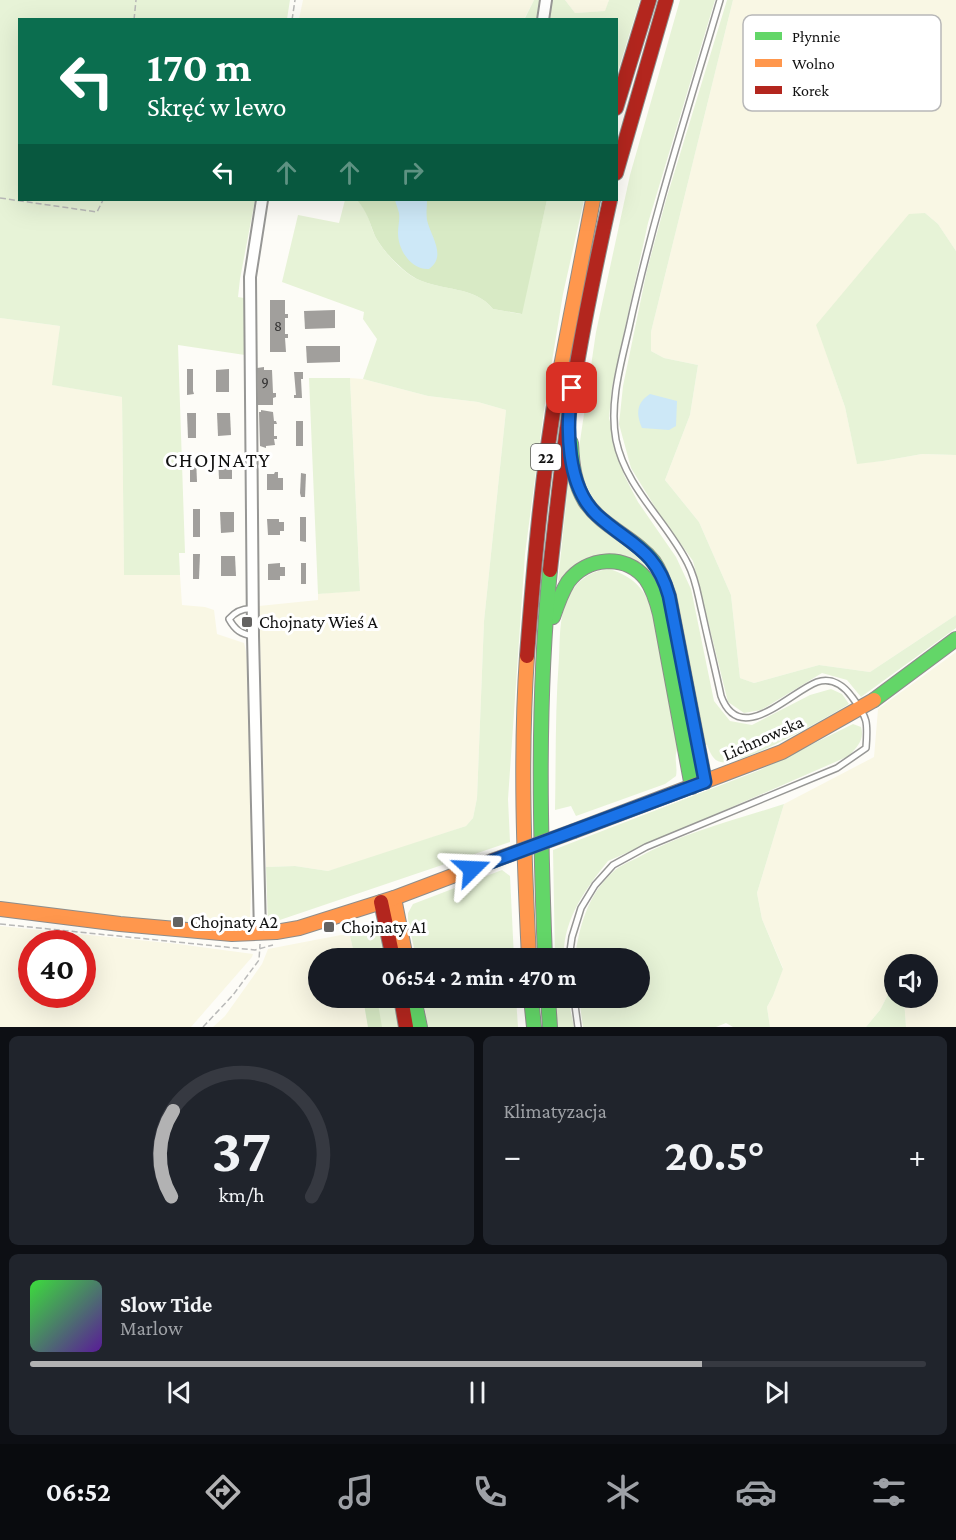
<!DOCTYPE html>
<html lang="pl">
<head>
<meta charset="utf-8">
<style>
  :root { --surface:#171b24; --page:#20242c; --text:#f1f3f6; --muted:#9ea1a6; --line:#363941; --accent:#b2b2b3 }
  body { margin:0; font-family:"Crimson Pro",serif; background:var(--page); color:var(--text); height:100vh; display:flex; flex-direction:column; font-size:22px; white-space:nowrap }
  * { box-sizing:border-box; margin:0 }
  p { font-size:20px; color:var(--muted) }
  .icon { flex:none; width:33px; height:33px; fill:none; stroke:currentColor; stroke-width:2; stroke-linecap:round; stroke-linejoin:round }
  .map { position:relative; height:1027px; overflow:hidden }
  .side { display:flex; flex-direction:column; gap:9px; padding:9px; background:#0d0f14; flex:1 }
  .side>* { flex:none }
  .guide { position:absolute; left:18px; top:18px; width:600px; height:183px; border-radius:0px; box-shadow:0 6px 24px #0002; background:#0b6e4f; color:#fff; overflow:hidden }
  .fabs { position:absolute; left:884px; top:954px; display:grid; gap:12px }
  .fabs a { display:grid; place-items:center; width:54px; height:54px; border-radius:50%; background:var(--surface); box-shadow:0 6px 24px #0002; font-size:30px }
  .speed { position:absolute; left:18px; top:930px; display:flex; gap:12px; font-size:30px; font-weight:700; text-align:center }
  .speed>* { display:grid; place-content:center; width:78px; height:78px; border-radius:50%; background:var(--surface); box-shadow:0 6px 24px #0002; line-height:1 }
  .speed .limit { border:9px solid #d22; background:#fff; color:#111 }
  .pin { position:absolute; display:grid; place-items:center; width:51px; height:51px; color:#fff; margin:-26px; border-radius:12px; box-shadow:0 3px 9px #0006 }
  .me { position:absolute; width:66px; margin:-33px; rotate:69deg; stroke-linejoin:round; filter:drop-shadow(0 0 4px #0008) }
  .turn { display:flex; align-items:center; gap:21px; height:126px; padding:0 30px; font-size:27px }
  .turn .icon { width:78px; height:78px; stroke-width:2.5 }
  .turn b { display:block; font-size:42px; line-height:51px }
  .lanes { display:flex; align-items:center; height:57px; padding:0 30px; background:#0003; justify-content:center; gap:30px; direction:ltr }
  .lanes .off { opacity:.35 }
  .big { font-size:45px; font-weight:700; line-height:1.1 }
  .side .widget { flex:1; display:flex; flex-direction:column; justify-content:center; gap:9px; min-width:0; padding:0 21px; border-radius:9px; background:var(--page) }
  .side .dial { align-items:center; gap:0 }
  .dial svg { height:156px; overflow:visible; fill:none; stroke:var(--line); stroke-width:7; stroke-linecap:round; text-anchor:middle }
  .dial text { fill:var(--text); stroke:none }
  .song { display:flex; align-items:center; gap:18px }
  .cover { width:72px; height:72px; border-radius:9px; background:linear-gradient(135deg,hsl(120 70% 55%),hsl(270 70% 35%)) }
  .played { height:6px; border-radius:3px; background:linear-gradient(90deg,var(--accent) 75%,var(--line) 75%) }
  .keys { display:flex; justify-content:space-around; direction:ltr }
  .heat { display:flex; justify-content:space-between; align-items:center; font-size:33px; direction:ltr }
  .side .tiles { flex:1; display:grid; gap:9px; grid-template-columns:1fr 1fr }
  .widget:last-child { grid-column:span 2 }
  .trip { position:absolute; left:308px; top:948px; width:342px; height:60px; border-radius:30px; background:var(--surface); box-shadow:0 6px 24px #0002; font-weight:700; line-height:60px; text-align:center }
  .dock { display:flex; height:96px; justify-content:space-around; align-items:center; background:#090b0e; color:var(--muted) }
  .dock .icon { width:42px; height:42px }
  .dock .active { color:var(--accent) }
  .dock b { font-size:27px; color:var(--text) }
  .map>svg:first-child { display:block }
</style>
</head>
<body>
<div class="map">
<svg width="956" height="1027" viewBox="0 0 956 1027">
  <rect width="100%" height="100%" fill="#fdfcf7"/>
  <g fill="#f9f7e4" fill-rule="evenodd">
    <path d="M303,0H534L524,19H299Z"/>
    <path d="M565,0H609L606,11L575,13Z"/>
    <path d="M733,0H956V251L938,224L925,213L832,370L845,407L857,463L883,461L922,454L956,455V615L870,672L819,665L754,683L740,678L731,595L699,522L665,480L690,415L698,365L664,358L651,351V332Z"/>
    <path d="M0,318L60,326L53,385L122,397L124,575H180L182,605L205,607L214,610L217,634L244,643L248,660L252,868L250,918L246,927L104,916L0,902Z"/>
    <path d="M350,378L363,379L428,396L478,402L506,410L484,621L477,798L473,818L466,826L360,862L328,871L295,866L266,867L259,606L318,600V594L360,590Z"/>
    <path d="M956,652V1027H906L904,998H927V964H894V983L880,1010L866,1027H770L767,1007L773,996L783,968L762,919L757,893L784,804L874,757L878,709Z"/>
    <path d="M0,926L178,944L253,954L252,957L191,1027H0ZM32,944H82V994H32Z"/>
    <path d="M346,934L350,936L355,958H318V998H363L368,1027H213L225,1016L262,964L268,949Z"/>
  </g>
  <g fill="#e7f3d7">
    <path d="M0,0H290L287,19L20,20V200H255L240,279L238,297L244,298L245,355L178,345L185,553H179L180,575H124L122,397L52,385L60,326L0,318Z"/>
    <path d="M534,0H565L575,13L605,11L609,0H640L617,74L616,20H524Z"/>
    <path d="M680,0H715L648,223L612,387L609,418L624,475L638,502L676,557L691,589L714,701L730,721L752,725L810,695L831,689L842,694L849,704C828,717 743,766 721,762C713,761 710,752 707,745L702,744L676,597L595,504L583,478L579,448L596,332L630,175Z"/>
    <path d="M727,0H733L651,332V351L664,358L698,365L690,415L665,480L699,522L731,595L740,678L754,683L819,665L870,672L956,615V628L861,697L847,680L822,673L761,710L744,713L728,702L693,561L658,512L631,468L619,424L623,386L647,270L666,200Z"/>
    <path d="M345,200H357C370,214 368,220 375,236C382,250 403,273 417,279C442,291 475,286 493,309L521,314L547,200H584L563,294L544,410L525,554L508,799L510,842L268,924L266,867L295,866L328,871L466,826L473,818L477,798L484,621L506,410L478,402L428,396L363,379L377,339L363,319L364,312L282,282L298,215L339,223Z"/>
    <path d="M925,213L938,224L956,251V455L922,454L883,461L857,464L845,407L816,325L909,214Z"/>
    <path d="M309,378H350L360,591L318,594Z"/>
    <path d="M569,474L646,559L656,585L598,555C574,561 572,569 558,582Z"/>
    <path d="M609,569C632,576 645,588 652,611L678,748C673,757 678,766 676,776L665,784L576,816L571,806L555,810C556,760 555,709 559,658C560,639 559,618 567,600C576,581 589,571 609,569Z"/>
    <path d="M853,724L861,727C865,740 857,747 849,756L608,861C586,888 562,921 564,958H555L553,850L760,770Z"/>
    <path d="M784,804L757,893L762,919L783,969L773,996L767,1007L770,1027H733L726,1023L716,1027H583L579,998H639V958H575C579,927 588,894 613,872C619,866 629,862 637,858C682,833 735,820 784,804Z"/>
    <path d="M502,870L510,876L514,958H416L408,919V913L413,904Z"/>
    <path d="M360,926H374L384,940L387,958H355L350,936Z"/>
    <path d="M894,983V998H904L906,1027H866L880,1010Z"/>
    <path d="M363,998H395L400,1027H368Z"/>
    <path d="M423,998H516L518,1027H428Z"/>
    <path d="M555,998H568L574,1027H557Z"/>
  </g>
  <g fill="#d8eac5">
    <path d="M357,200H547L522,314L493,309C475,286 442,291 417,279C403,272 382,250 375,236C369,221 368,213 357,200Z"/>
    <path d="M363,998H377L382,1027H368Z"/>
  </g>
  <g fill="#cde8f7">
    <path d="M395,200H427C427,206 426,213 427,220C431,237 447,256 429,269C411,270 398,250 398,233C398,226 400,220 399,213C398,209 396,204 395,200Z"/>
    <path d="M650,394L677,401L676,426L669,430L642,428C636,414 636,403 650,394Z"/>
  </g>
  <g fill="#a19f9c">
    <path d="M270,300H285V314H288V318H285V334H288V338H285L286,352H270Z"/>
    <path d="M335,310V328L305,329L304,311Z"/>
    <path d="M306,346H340V362L307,363Z"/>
    <path d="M264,367V370H272L273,393H276V397L273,398V405H258L257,368Z"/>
    <path d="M187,369H193V391L194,394L187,395Z"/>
    <path d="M229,369V392H216V370Z"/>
    <path d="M294,372H303V379H301L302,398H294V395H296Z"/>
    <path d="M261,410L273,412L274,421H276L277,424H274V436H277V439H274L275,445L266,446V448L260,446L259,412H261Z"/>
    <path d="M187,413H196V438H188Z"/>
    <path d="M217,413H230L231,435L218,436Z"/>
    <rect x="296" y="421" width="7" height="25"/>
    <path d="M218,457H232V479H219Z"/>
    <path d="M190,458H196L197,482H190Z"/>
    <path d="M275,472H278V478H283V490H267V474H274Z"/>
    <path d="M301,473L306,474L305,497H301L300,493Z"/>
    <rect x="193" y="509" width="7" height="28"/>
    <path d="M220,512H234V532L221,533Z"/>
    <path d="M300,517H306V542L300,541Z"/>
    <path d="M267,519H279V522H284V531H280V535H268Z"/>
    <path d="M193,554H200L199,579H193Z"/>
    <path d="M221,556H235L236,576H221Z"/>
    <path d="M280,563V567H285V576H280V580H268V564Z"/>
    <rect x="301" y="563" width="5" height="21"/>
  </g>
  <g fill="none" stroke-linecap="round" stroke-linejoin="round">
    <defs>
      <g id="lane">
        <path d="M253,609C243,608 236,611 229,619C235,630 241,634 253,636"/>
        <path d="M569,958L572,937L581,908L595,885L613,865L646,847L837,768L866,748C868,722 868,718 852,697C844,686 832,677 817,682C790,692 740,748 721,696C715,668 708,640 702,612C698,596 696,579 688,564C667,521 626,489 616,440C609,403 621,363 629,328C653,217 688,109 720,0"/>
        <path d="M574,998L578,1027"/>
      </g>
      <g id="street">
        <path d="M543,20L546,0"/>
        <path d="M260,933L253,636L250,277L262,200"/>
      </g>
      <g id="fast">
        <path d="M571,443C572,463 574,483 585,501C602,527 635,538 654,562C661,572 665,584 669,596L705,782"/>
        <path d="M553,617C557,605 561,593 568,582C587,557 625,553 646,579C653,589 657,602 660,614L692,787"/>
        <path d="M874,700L956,639"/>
        <path d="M545,958C540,829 537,699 550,570"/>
        <path d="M414,998L420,1027"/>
        <path d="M531,998L534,1027"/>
        <path d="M548,998L550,1027"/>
      </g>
      <g id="slow">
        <path d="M558,382L593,200"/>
        <path d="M527,656C520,757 524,857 529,958"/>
        <path d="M574,831L782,752L874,700"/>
        <path d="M394,898L406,958"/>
        <path d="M0,909L120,924L232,934L276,932L299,928L394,898L492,861"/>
      </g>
      <g id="jam">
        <path d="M616,108L649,0"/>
        <path d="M616,173L666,0"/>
        <path d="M550,570C557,509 563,449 573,388C583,325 596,263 610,200"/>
        <path d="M527,656C534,564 542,473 558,382"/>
        <path d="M381,902L393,958"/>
        <path d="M401,998L406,1027"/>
      </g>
    </defs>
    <use href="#lane" stroke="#979795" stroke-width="8"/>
    <use href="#street" stroke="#979795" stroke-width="14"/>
    <use href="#fast" stroke="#8e8d8b" stroke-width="16"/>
    <use href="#slow" stroke="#8e8d8b" stroke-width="16"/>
    <use href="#jam" stroke="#8e8d8b" stroke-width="16"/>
    <g stroke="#b9b9b8" stroke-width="1.5" stroke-dasharray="6 3" stroke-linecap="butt">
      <path d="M134,20L136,0"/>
      <path d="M292,20L295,0"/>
      <path d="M0,198L97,212L103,200"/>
      <path d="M0,924L255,950L273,945"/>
      <path d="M203,1027L233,995L259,960L260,944"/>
    </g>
    <use href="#lane" stroke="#fffffe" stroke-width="5"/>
    <use href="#street" stroke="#fffffe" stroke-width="10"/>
    <use href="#fast" stroke="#63d668" stroke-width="14"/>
    <use href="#slow" stroke="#ff974d" stroke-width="14"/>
    <use href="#jam" stroke="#b3261e" stroke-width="14"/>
    <defs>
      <path id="jam-bridge" d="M492,861L574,831"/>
    </defs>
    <use href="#jam-bridge" stroke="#8e8d8b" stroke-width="16" stroke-linecap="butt"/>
    <use href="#jam-bridge" stroke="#b3261e" stroke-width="14"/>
  </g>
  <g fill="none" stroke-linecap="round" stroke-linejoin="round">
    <defs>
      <path id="route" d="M472,869L705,782L669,596C656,549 630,545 597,515C566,486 566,427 572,388"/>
    </defs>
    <use href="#route" stroke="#114b97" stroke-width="15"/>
    <use href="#route" stroke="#1a73e8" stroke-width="10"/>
  </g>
  <g fill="#646362" stroke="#fff" stroke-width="2">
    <rect x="241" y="616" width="12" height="12" rx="3"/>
    <rect x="172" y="916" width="12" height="12" rx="3"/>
    <rect x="323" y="921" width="12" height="12" rx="3"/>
  </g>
  <g text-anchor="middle" stroke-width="6" stroke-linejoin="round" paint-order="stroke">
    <g font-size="15" fill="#353434">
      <text x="278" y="331">8</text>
      <text x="265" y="387">9</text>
    </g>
    <rect fill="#fff" stroke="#585858" stroke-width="1.5" x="531" y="444" width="30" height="26" rx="4.5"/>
    <g font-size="16" font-weight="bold" fill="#111">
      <text x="546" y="463">22</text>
    </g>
    <g font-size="18" fill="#111" stroke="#fff" text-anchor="start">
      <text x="259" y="628">Chojnaty Wieś A</text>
      <text x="190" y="928">Chojnaty A2</text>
      <text x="341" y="933">Chojnaty A1</text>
    </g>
    <g font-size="18" fill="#111" stroke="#fff">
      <text transform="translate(763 738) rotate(-24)" y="6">Lichnowska</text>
    </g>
    <g font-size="21" letter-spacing="1.5" fill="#111" stroke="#fff">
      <text x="218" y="467">CHOJNATY</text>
    </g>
  </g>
  <rect x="743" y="15" width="198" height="96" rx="9" fill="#fff" stroke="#b8b8b8" stroke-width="1.5"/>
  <rect x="755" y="32" width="27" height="8" fill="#63d668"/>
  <rect x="755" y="59" width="27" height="8" fill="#ff974d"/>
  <rect x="755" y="86" width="27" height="8" fill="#b3261e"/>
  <g font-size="16" fill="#111">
    <text x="792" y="42">Płynnie</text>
    <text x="792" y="69">Wolno</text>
    <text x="792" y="96">Korek</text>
  </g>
</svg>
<div class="fabs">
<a><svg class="icon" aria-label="sound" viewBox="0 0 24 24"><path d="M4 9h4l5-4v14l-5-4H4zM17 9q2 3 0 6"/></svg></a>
</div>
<div class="speed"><div class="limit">40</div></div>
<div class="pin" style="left:572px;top:388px;background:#d93025"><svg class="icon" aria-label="arrive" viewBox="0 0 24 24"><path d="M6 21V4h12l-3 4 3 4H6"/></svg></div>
<svg class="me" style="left:472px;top:869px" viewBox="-20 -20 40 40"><path d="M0-17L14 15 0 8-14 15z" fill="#1a73e8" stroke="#fff" stroke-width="4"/></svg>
<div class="trip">06:54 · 2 min · 470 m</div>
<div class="guide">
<div class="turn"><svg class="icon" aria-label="left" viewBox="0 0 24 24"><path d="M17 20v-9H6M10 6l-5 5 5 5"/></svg><div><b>170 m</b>Skręć w lewo</div></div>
<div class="lanes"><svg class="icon" aria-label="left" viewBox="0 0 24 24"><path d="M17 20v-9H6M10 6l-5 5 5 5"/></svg><svg class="icon off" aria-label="ahead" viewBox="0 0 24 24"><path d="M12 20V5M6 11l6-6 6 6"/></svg><svg class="icon off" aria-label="ahead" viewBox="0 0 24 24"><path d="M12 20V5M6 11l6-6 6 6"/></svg><svg class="icon off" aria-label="right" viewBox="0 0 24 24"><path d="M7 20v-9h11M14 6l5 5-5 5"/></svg></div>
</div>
</div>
<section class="side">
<div class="tiles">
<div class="widget dial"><svg viewBox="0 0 100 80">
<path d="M14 69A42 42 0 1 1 86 69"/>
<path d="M14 69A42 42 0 0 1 15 25" stroke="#b2b2b3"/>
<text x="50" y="56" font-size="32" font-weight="700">37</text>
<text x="50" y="72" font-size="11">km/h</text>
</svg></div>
<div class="widget"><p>Klimatyzacja</p>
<div class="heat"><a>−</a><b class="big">20.5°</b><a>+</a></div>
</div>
<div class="widget">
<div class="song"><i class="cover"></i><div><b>Slow Tide</b><p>Marlow</p></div></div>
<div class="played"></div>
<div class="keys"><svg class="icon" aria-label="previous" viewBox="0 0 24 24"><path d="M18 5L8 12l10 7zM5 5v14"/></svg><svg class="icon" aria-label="pause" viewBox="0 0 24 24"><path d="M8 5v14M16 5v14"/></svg><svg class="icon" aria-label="next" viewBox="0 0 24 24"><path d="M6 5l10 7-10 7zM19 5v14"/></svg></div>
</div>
</div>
</section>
<nav class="dock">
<b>06:52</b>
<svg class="icon active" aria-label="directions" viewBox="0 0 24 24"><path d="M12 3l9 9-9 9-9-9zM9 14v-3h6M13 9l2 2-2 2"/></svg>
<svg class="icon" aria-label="music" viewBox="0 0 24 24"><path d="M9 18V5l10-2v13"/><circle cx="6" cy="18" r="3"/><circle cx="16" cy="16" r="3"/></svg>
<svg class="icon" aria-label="phone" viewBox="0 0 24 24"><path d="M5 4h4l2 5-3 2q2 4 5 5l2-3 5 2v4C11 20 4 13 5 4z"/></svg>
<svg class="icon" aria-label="climate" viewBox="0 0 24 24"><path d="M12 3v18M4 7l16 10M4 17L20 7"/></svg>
<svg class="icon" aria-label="car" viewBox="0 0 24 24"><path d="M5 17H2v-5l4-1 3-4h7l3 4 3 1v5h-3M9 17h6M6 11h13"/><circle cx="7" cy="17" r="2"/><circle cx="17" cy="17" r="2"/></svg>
<svg class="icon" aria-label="filters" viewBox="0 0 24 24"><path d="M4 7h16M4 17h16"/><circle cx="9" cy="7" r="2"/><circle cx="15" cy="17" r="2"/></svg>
</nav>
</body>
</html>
